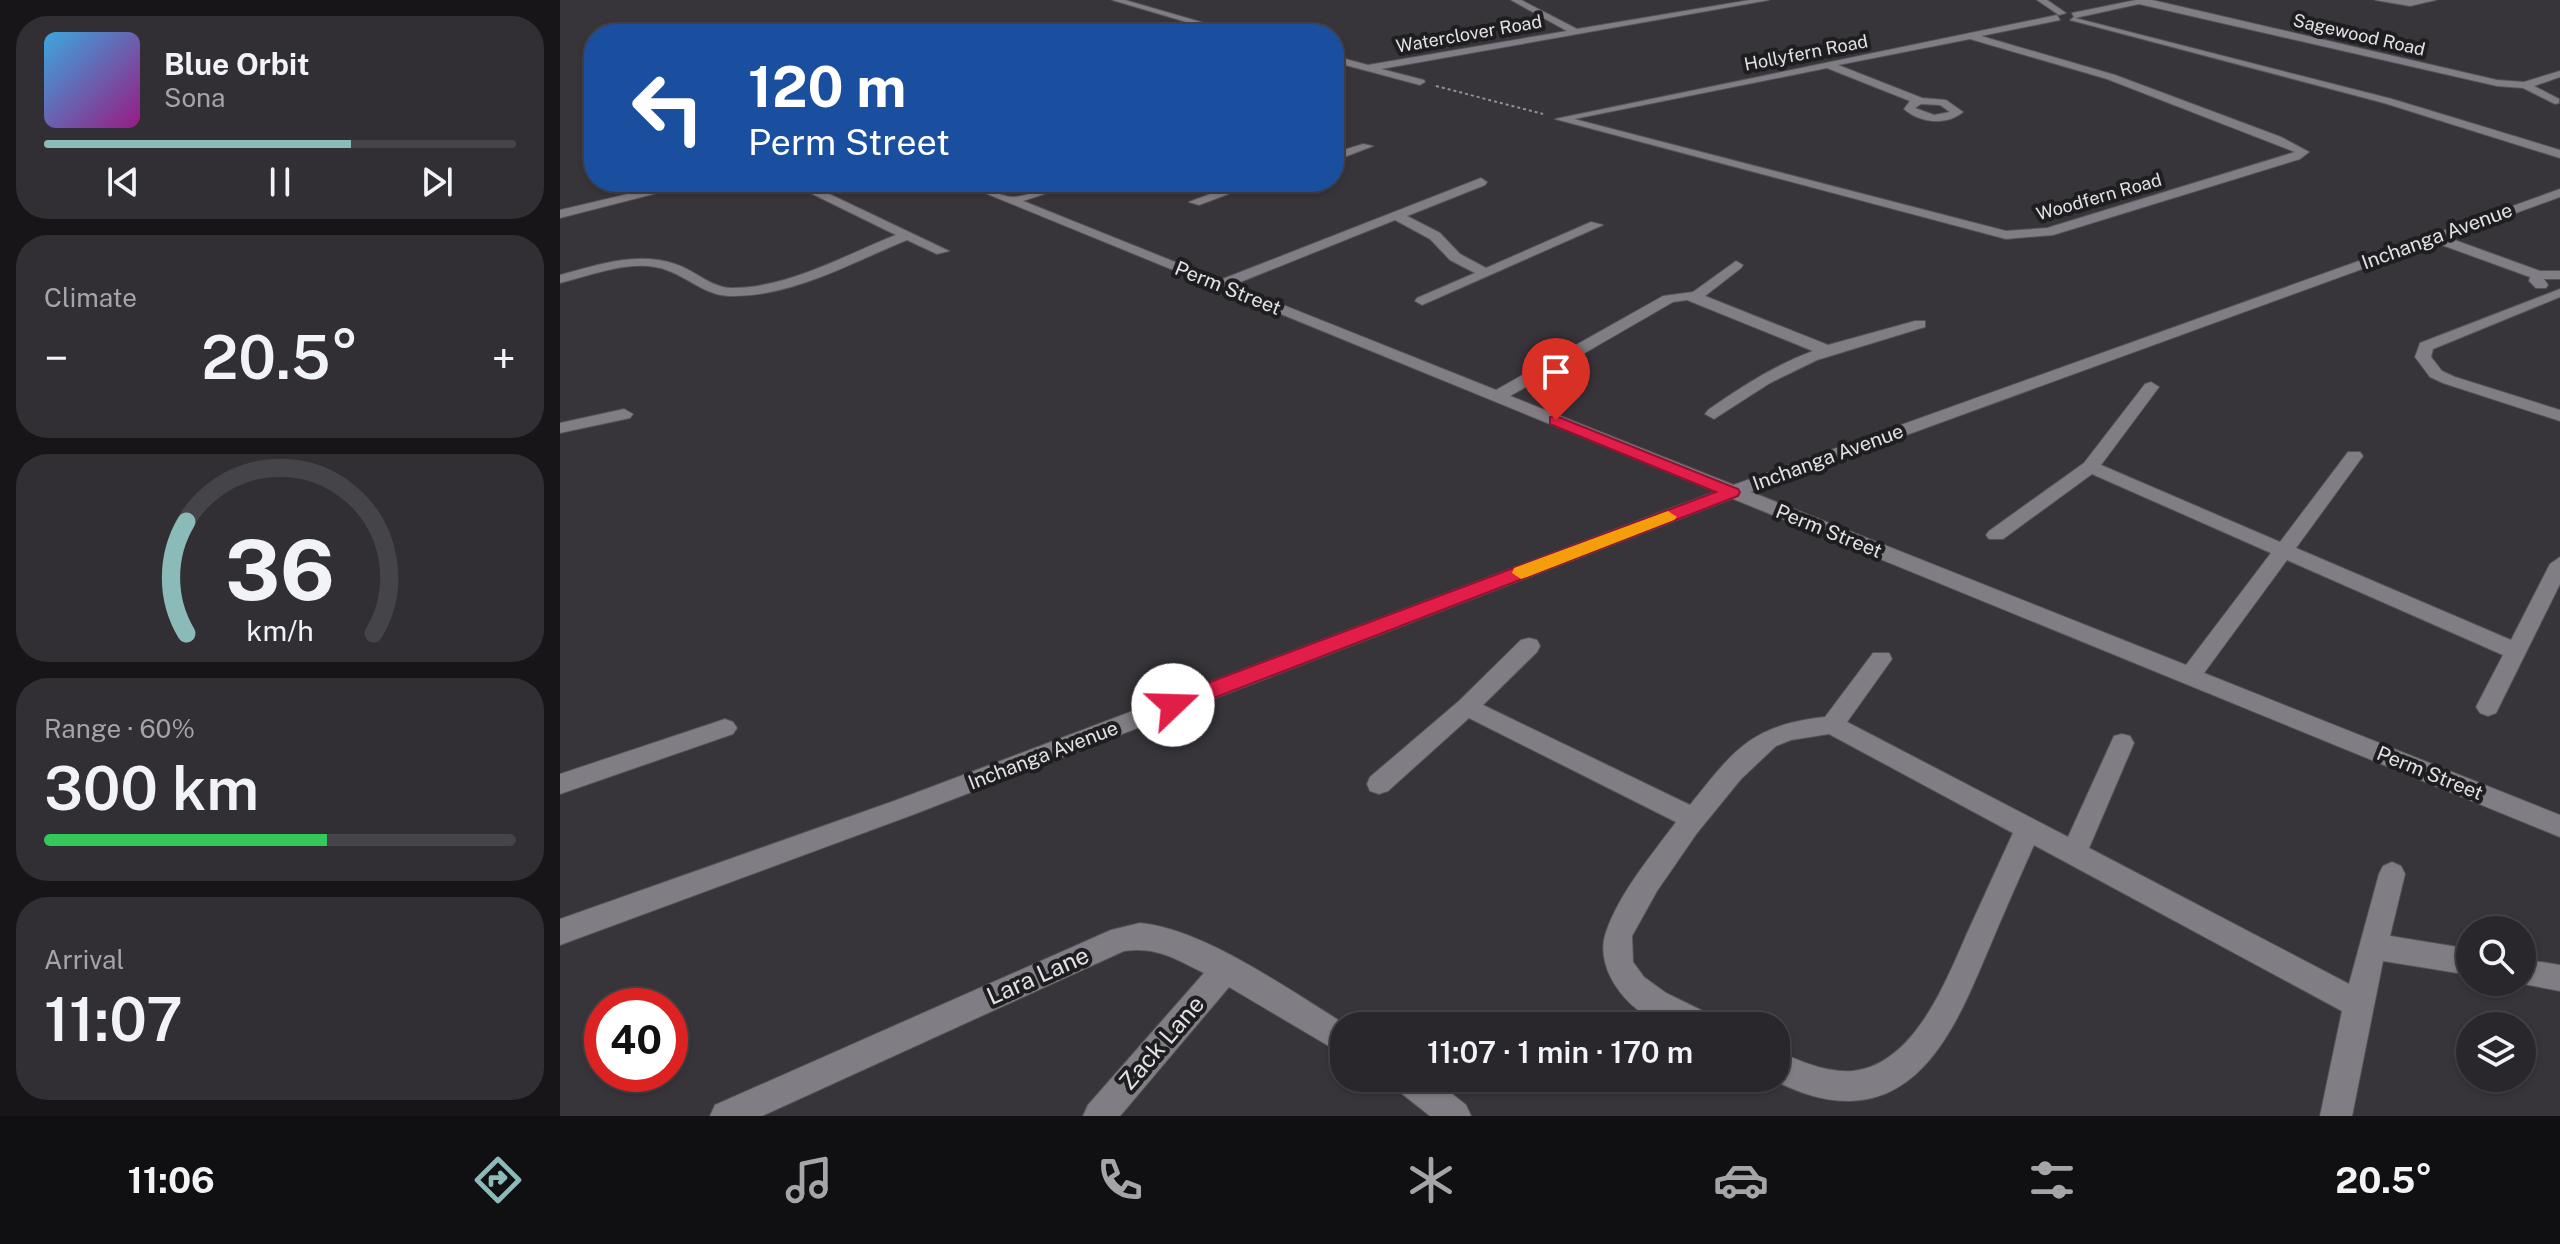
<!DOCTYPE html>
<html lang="en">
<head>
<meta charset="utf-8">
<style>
  :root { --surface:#29272c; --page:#312f34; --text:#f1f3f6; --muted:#a5a5a9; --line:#454448; --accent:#8bbbb9 }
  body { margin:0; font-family:"Public Sans",sans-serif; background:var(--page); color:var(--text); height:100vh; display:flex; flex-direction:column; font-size:30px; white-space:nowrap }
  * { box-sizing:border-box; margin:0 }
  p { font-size:26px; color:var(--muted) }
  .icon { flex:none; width:44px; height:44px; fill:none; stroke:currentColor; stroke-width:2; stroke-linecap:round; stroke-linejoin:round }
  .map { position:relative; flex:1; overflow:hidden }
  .sheet { display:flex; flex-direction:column; gap:16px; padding:16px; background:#171518; width:560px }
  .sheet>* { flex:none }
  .top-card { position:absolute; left:24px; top:24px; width:760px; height:168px; border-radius:32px; box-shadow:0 2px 6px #0004,0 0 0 2px var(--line); background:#1a4fa0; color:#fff; overflow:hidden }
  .controls { position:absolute; left:1896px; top:916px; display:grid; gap:16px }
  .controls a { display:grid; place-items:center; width:80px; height:80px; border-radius:50%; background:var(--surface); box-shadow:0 2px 6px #0004,0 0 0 2px var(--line); font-size:40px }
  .speed { position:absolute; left:24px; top:988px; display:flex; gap:16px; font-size:40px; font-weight:700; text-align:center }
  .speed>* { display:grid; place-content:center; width:104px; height:104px; border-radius:50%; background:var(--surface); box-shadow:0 2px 6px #0004,0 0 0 2px var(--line); line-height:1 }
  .speed .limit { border:12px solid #d22; background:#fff; color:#111 }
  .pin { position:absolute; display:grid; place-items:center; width:68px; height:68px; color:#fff; margin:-82px -34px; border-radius:50% 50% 50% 0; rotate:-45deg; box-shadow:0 0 8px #0007 }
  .pin .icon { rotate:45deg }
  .me { position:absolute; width:88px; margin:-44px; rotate:69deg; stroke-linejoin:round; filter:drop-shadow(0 0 6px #0008) }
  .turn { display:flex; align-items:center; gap:28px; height:168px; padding:0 32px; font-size:36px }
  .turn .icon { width:104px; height:104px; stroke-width:2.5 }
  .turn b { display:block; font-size:56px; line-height:68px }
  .big { font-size:60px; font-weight:600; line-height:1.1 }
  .sheet .widget { flex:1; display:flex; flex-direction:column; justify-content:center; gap:12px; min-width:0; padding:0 28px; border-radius:32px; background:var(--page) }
  .sheet .dial { align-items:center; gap:0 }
  .dial svg { height:208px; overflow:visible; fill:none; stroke:var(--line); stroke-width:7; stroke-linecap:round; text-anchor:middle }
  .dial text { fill:var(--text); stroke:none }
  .song { display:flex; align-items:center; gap:24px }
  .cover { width:96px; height:96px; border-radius:12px; background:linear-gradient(135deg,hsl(200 70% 55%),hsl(310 70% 35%)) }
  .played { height:8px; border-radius:4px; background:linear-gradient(90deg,var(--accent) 65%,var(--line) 65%) }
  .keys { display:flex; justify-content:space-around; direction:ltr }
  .heat { display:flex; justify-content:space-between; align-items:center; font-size:44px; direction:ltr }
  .charge { height:12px; border-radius:6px; background:linear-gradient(90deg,#34c759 60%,var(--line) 0) }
  .trip { position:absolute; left:770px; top:1012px; width:460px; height:80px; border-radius:32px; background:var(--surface); box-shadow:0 2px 6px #0004,0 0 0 2px var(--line); font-weight:600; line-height:80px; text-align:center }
  .dock { display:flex; height:128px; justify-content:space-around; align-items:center; background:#101012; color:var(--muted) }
  .dock .icon { width:56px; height:56px }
  .dock .active { color:var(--accent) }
  .dock b { font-size:36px; color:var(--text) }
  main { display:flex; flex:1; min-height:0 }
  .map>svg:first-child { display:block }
</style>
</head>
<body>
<main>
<section class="sheet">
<div class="widget">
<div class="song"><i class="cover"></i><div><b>Blue Orbit</b><p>Sona</p></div></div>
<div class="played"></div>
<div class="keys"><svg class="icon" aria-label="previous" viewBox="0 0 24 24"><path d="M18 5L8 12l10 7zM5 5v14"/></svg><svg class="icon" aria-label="pause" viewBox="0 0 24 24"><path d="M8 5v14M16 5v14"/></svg><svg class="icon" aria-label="next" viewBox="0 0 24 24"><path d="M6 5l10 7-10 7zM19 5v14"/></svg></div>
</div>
<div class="widget"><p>Climate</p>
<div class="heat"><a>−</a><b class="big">20.5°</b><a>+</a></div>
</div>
<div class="widget dial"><svg viewBox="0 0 100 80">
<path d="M14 69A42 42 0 1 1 86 69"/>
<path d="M14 69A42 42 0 0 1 14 26" stroke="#8bbbb9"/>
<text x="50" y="56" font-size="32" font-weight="700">36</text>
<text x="50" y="72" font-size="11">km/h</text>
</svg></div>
<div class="widget"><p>Range · 60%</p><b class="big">300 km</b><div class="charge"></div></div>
<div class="widget"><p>Arrival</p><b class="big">11:07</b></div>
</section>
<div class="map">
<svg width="2000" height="1116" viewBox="0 0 2000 1116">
  <rect width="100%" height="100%" fill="#37343a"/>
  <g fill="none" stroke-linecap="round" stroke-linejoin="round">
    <defs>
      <g id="minor">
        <path d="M552,0H565L682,34H667Z"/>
        <path d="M951,0H961L1017,29L1190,0H1209L821,69L864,80L865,82L860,85L774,62V56L808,65L1007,31Z"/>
        <path d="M1477,0H1487L1506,13L1499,15Z"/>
        <path d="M1576,0H1592L1937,80L1964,82L2000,71V77L1974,86L1999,99V103L1995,104L1963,88L1937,86L1579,4L1515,18L1832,99L2000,150V158L1824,103L1510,20L1514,17L1512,13Z"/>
        <path d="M1815,0H1876L1850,6Z"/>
        <path d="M1497,15L1500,20L1421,36L1555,75L1721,137L1749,152L1740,159L1493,235L1446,239L995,119ZM1410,39L1547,79L1735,152L1487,228L1446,231L1014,119L1267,68L1350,101L1344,109C1360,123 1386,126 1403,112L1386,100L1362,98L1278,65ZM1361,104L1380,105L1390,112L1374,115L1355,108Z"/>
        <path d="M803,144L813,146L774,161V153Z"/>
        <path d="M921,178L927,182L925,185L847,216L880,233L900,254L926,268L1031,222L1043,225L862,305L855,301L857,298L915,273L890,260L870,239L835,220L673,285L936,390L1103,296L1133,292L1176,261L1183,265L1181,268L1145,296L1268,345L1355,321H1365V327L1257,360L1210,383L1154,419L1145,414L1148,410C1181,387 1215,365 1253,351L1127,300L1113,302L950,396L1626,665L1711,553L1532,474L1443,539H1429L1426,535L1429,531L1524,463L1585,384L1591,382L1599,387L1541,465L1720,542L1788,452H1800L1803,456L1736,548L1951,640L1990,564L2000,557V584L1936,713L1928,716L1920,713L1916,707L1943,655L1727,560L1644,673L2000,815V837L398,182C421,182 437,196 452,197C470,197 495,182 520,182L463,201L660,280Z"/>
        <path d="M119,182H140L0,218V210Z"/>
        <path d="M228,182H244L389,251L377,254L347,240C293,262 232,297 171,296C147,296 130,279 109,271C75,257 33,275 0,283V275C37,265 77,251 115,264C135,270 151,288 172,288C228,288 285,255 336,235Z"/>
        <path d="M682,182H700L639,205L629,202Z"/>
        <path d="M1868,234H1878L1980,271H2000V279H1984L1988,285L1986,288H1976L1969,281L1970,277L1868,240Z"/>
        <path d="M2000,289V297L1873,349L1871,357L1882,371L1895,377L2000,410V421L1883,383L1870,377L1855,357L1860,343Z"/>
        <path d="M64,409L73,414L70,418L0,433V423Z"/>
        <path d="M969,638L977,640L980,646L977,652L923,705L1130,805C1174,750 1191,725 1265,717L1313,653H1329L1332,659L1287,722L1508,837L1554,736L1562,734L1570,736L1574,743L1529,848L1789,984L1819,874L1823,866L1832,862L1841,866L1845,874L1830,936L1910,949V975L1823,961L1792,1116H1760L1782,1011L1474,845C1459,879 1444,912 1430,946C1403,1008 1371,1099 1290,1101C1260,1102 1234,1090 1208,1078H1216V1051C1241,1061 1265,1073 1293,1071C1356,1064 1387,978 1409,929C1424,897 1438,865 1453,833L1269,734L1231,740L1216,746L1181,779L1137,833L1097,891L1072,936L1073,962L1084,977L1106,993L1153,1016L1158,1026C1144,1026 1128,1028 1114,1026C1075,1021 1032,972 1046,932C1060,892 1091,856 1116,822L909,718L828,791L819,794L810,791L807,784L810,777L899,701L961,640Z"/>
        <path d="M165,719L173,722L177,728L173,734L0,794V774Z"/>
        <path d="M580,923C645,929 732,992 788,1026H784V1055L669,987L560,1116H523L528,1105L644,973C616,959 596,946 564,951L202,1116H150L155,1105L551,930Z"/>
        <path d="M1962,959L2000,965V991L1953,982H1962Z"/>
        <path d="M832,1078H872L906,1105L911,1116H870L836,1089Z"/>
      </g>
      <path id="tertiary" d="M2000,189V197L1179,496L352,815L0,945V919L334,801L1165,488Z"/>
    </defs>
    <use href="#minor" stroke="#565358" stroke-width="2"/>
    <use href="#tertiary" stroke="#565358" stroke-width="2"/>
    <path stroke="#939196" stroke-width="2" stroke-dasharray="3 3" stroke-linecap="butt" d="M876,86L983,114"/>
    <use href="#minor" fill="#817d84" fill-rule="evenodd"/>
    <use href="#tertiary" fill="#817d84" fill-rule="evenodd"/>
  </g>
  <path fill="#e11d48" stroke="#92132f" stroke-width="2" d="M996,416L1178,489L1180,492L1178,496L620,711H605L602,705L605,699L1156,492L990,424V417Z"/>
  <path fill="#f59e0b" d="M1108,511L1117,517L1114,520L967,577L961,579L952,573L954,568Z"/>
  <g text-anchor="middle" stroke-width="8" stroke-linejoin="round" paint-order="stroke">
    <g font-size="18" fill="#e3e1e5" stroke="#1e1d1f">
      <text transform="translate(909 34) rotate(-10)" y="6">Waterclover Road</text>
      <text transform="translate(1799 35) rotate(13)" y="6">Sagewood Road</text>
      <text transform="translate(1246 53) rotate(-11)" y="6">Hollyfern Road</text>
      <text transform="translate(1539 197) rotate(-16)" y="6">Woodfern Road</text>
    </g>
    <g font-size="20" fill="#e3e1e5" stroke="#1e1d1f">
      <text transform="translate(1877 236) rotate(-20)" y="7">Inchanga Avenue</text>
      <text transform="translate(668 288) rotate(22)" y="7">Perm Street</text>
      <text transform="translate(1268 457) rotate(-20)" y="7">Inchanga Avenue</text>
      <text transform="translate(1269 531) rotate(22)" y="7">Perm Street</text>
      <text transform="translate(483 755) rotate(-21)" y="7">Inchanga Avenue</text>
      <text transform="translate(1870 773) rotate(22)" y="7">Perm Street</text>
    </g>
    <g font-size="24" fill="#e3e1e5" stroke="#1e1d1f">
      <text transform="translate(478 976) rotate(-24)" y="8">Lara Lane</text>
      <text transform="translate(602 1043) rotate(-49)" y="8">Zack Lane</text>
    </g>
  </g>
</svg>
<div class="controls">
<a><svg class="icon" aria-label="search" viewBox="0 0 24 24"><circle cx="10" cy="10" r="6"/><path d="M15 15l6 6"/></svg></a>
<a><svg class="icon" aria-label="layers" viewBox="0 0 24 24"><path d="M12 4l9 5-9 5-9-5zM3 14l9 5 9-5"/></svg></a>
</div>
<div class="speed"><div class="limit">40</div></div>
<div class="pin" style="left:996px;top:420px;background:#d93025"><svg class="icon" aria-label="arrive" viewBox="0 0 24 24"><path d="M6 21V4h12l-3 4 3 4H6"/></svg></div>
<svg class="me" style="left:613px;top:705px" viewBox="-20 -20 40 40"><circle r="19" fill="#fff"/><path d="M0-13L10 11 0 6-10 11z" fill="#e11d48"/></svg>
<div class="trip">11:07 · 1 min · 170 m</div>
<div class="top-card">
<div class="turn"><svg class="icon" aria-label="left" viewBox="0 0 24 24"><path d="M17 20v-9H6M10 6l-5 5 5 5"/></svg><div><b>120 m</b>Perm Street</div></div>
</div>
</div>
</main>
<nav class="dock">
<b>11:06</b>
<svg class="icon active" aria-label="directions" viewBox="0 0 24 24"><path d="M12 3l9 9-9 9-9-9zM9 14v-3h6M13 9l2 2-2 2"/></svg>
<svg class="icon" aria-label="music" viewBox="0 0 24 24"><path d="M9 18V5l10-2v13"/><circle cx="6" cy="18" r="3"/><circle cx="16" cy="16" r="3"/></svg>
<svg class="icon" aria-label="phone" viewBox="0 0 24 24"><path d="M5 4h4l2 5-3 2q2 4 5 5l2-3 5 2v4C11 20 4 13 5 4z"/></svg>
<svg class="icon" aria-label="climate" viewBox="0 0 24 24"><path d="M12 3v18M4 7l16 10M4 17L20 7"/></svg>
<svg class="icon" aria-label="car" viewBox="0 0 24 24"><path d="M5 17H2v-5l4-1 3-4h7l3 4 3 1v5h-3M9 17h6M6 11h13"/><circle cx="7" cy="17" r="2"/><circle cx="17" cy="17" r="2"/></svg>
<svg class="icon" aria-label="filters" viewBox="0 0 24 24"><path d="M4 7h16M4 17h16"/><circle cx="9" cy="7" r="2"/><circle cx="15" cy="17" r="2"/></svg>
<b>20.5°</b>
</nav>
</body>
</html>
